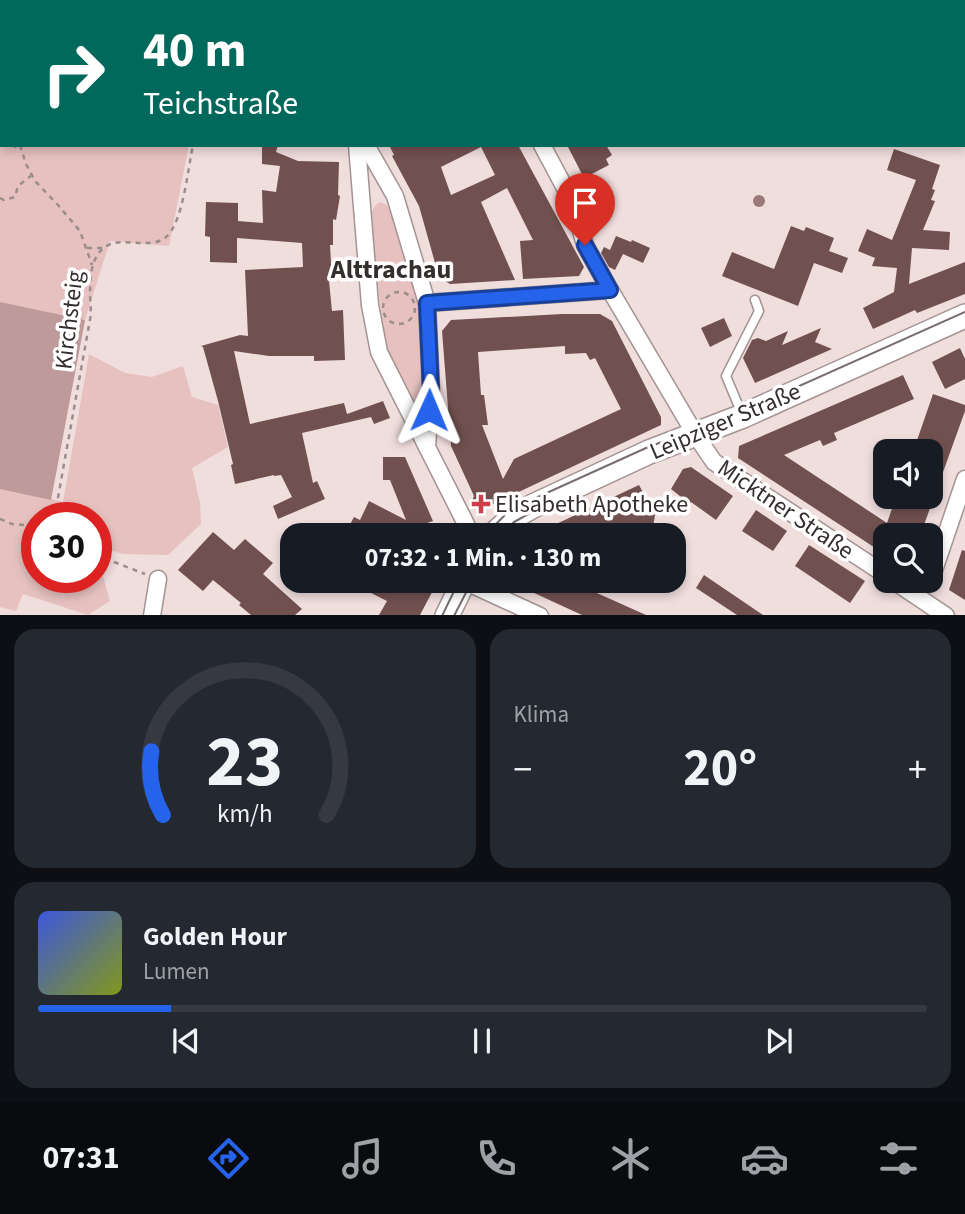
<!DOCTYPE html>
<html lang="de">
<head>
<meta charset="utf-8">
<style>
  :root { --surface:#171b24; --page:#242831; --text:#f1f3f6; --muted:#9ea1a6; --line:#363941; --accent:#2563eb }
  body { margin:0; font-family:"Source Sans 3",sans-serif; background:var(--page); color:var(--text); height:100vh; display:flex; flex-direction:column; font-size:26px; white-space:nowrap }
  * { box-sizing:border-box; margin:0 }
  p { font-size:23px; color:var(--muted) }
  .icon { flex:none; width:38px; height:38px; fill:none; stroke:currentColor; stroke-width:2; stroke-linecap:round; stroke-linejoin:round }
  .map { position:relative; height:615px; overflow:hidden }
  .sheet { display:flex; flex-direction:column; gap:14px; padding:14px; background:#0d0f14; flex:1 }
  .sheet>* { flex:none }
  .guide { position:absolute; left:0px; top:0px; width:966px; height:147px; box-shadow:0 4px 10px #0003; background:#00695c; color:#fff; overflow:hidden }
  .fabs { position:absolute; left:873px; top:439px; display:grid; gap:14px }
  .fabs a { display:grid; place-items:center; width:70px; height:70px; border-radius:14px; background:var(--surface); box-shadow:0 4px 10px #0003; font-size:35px }
  .speed { position:absolute; left:21px; top:502px; display:flex; gap:14px; font-size:35px; font-weight:700; text-align:center }
  .speed>* { display:grid; place-content:center; width:91px; height:91px; border-radius:50%; background:var(--surface); box-shadow:0 4px 10px #0003; line-height:1 }
  .speed .limit { border:10px solid #d22; background:#fff; color:#111 }
  .pin { position:absolute; display:grid; place-items:center; width:60px; height:60px; color:#fff; margin:-72px -30px; border-radius:50% 50% 50% 0; rotate:-45deg; box-shadow:0 0 7px #0007 }
  .pin .icon { rotate:45deg }
  .me { position:absolute; width:77px; margin:-38px; rotate:1deg; stroke-linejoin:round; filter:drop-shadow(0 0 5px #0008) }
  .turn { display:flex; align-items:center; gap:24px; height:147px; padding:0 28px; font-size:32px }
  .turn .icon { width:91px; height:91px; stroke-width:2.5 }
  .turn b { display:block; font-size:49px; line-height:60px }
  .big { font-size:52px; font-weight:700; line-height:1.1 }
  .sheet .widget { flex:1; display:flex; flex-direction:column; justify-content:center; gap:10px; min-width:0; padding:0 24px; border-radius:21px; background:var(--page) }
  .sheet .dial { align-items:center; gap:0 }
  .dial svg { height:182px; overflow:visible; fill:none; stroke:var(--line); stroke-width:7; stroke-linecap:round; text-anchor:middle }
  .dial text { fill:var(--text); stroke:none }
  .song { display:flex; align-items:center; gap:21px }
  .cover { width:84px; height:84px; border-radius:10px; background:linear-gradient(135deg,hsl(230 70% 55%),hsl(70 70% 35%)) }
  .played { height:7px; border-radius:4px; background:linear-gradient(90deg,var(--accent) 15%,var(--line) 15%) }
  .keys { display:flex; justify-content:space-around; direction:ltr }
  .heat { display:flex; justify-content:space-between; align-items:center; font-size:38px; direction:ltr }
  .sheet .tiles { flex:1; display:grid; gap:14px; grid-template-columns:1fr 1fr }
  .widget:last-child { grid-column:span 2 }
  .trip { position:absolute; left:280px; top:523px; width:406px; height:70px; border-radius:21px; background:var(--surface); box-shadow:0 4px 10px #0003; font-weight:700; line-height:70px; text-align:center }
  .tab-bar { display:flex; height:112px; justify-content:space-around; align-items:center; background:#090b0e; color:var(--muted) }
  .tab-bar .icon { width:49px; height:49px }
  .tab-bar .on { color:var(--accent) }
  .tab-bar b { font-size:32px; color:var(--text) }
  .map>svg:first-child { display:block }
</style>
</head>
<body>
<div class="map">
<svg width="965" height="616" viewBox="0 0 965 616">
  <rect width="100%" height="100%" fill="#f0dedd"/>
  <g fill="#e6c1c0">
    <path d="M0,0H268L267,2H2V145H189L169,246L110,241L85,320L51,499L63,502L89,354L125,373L152,377L183,366L192,397L218,405L228,447L192,468L200,503L201,524L168,555L123,554L96,546V518H37V578H96V563L100,565L110,601L88,615L23,594L16,611L0,607Z"/>
    <path d="M381,202L387,205L393,215L418,303L425,408L421,414L417,413L386,351L370,220C371,213 373,205 381,202Z"/>
  </g>
  <path fill="#be9a9a" d="M0,302L85,320L51,500L0,489Z"/>
  <g fill="#715150" fill-rule="evenodd">
    <path d="M262,145H278L276,152L298,161L339,162L338,195L340,196L336,220L333,219V245H330L332,281H329L332,311L343,310L345,360L314,361V356H269L234,351L250,424L344,403L347,414L383,401L390,418L374,424L371,417L302,433L313,483L317,481L325,499L278,519L273,506L292,497L281,475L274,476V475L235,484L231,465L233,464L218,401L203,347L201,346L240,335L248,336L245,270L303,267L302,243L237,238V263L210,262V237L205,236L206,202L238,203V221L263,223L262,190L276,192L280,166L262,164Z"/>
    <path d="M389,145H518L584,267L579,276L523,279L520,241L533,240L507,188L481,202L515,280L450,284L439,277L419,206L392,156L394,155ZM481,147L495,175L451,195L441,167Z"/>
    <path d="M567,145H606L612,155L606,159L609,165L584,178Z"/>
    <path d="M894,149L940,165L932,189L935,190L931,200L935,201L923,230L950,232L949,250L912,248L909,284L965,262V294L917,313L915,310L873,329L863,308L894,292L897,268L872,266L875,258L858,251L867,229L892,240L916,180L887,170Z"/>
    <path d="M791,226L804,231L806,227L834,238L829,251L848,258L842,273L814,263L798,306L722,276L732,252L774,269Z"/>
    <path d="M616,236L631,242L632,240L650,248L643,263L623,254L615,270L609,267L601,253L604,247L610,250Z"/>
    <path d="M562,314H600L612,321L661,417V425L487,507L472,501L474,496L451,446L442,331L451,320ZM565,346V354L586,353L590,360L595,358L621,409L514,459L503,479L482,425H488L484,395H481L478,352Z"/>
    <path d="M724,318L732,336L710,347L701,328Z"/>
    <path d="M821,328L815,342L832,349L755,383L743,358L752,340L758,338L766,341L788,331L782,345Z"/>
    <path d="M960,348L965,359V379L945,389L932,362Z"/>
    <path d="M903,375L914,399L834,433L837,440L823,446L820,440L784,455L887,523L896,497H931V452H913L933,394L965,405V411L920,536H886V555L738,458L739,446Z"/>
    <path d="M383,457H405L433,521L415,527L428,536H344L354,517L360,520L369,501L406,520L390,480H383Z"/>
    <path d="M691,467L733,496L716,520L691,502L690,504L671,489L683,469Z"/>
    <path d="M639,485L655,515L652,533L648,536H556L552,526Z"/>
    <path d="M756,510L787,531L773,551L742,531Z"/>
    <path d="M213,532L234,550L245,539L273,563L263,574L302,609L295,615H251L239,605L241,603L213,580L203,591L178,570Z"/>
    <path d="M809,545L865,581L850,603L795,566Z"/>
    <path d="M962,550L965,551V600L949,590Z"/>
    <path d="M704,575L763,615H737L696,588Z"/>
    <path d="M347,581H438L420,615H379L387,601Z"/>
    <path d="M508,581H570L646,615H582Z"/>
  </g>
  <g fill="none" stroke-linecap="round" stroke-linejoin="round">
    <defs>
      <path id="service" d="M742,414L726,376L759,311L755,300"/>
      <g id="minor">
        <path d="M320,0V2"/>
        <path d="M495,2L496,0"/>
        <path d="M357,145L370,305L379,352L469,530L475,536"/>
        <path d="M366,145L395,196L427,303L431,390L427,447"/>
        <path d="M542,145L573,203L585,245L610,290L695,434L714,462L886,575"/>
        <path d="M427,303L610,290"/>
        <path d="M931,579L965,479"/>
        <path d="M464,581L540,616"/>
        <path d="M894,581L946,616"/>
        <path d="M152,616L158,579"/>
      </g>
      <g id="secondary">
        <path d="M492,536L512,518L533,506L649,452L743,416L965,316"/>
        <path d="M447,616L464,581"/>
      </g>
    </defs>
    <use href="#service" stroke="#a39392" stroke-width="11"/>
    <use href="#minor" stroke="#a39392" stroke-width="19"/>
    <use href="#secondary" stroke="#a39392" stroke-width="26"/>
    <g stroke="#9a8d8c" stroke-width="2.5" stroke-dasharray="5 5" stroke-linecap="butt">
      <path d="M116,0L125,2"/>
      <path d="M451,0L452,2"/>
      <path d="M43,2L46,0"/>
      <path d="M0,53L2,50"/>
      <path d="M0,106L2,109"/>
      <path d="M0,139L2,140"/>
      <path d="M12,145L21,150"/>
      <path d="M20,145L26,164L35,181L58,205L80,231L92,265"/>
      <path d="M0,198L4,200L15,197L18,186L32,175"/>
      <path d="M87,248H103"/>
      <circle cx="399" cy="308" r="16"/>
      <path d="M59,518L57,503L91,314C90,292 85,250 114,243C122,241 132,243 141,243C150,243 159,243 166,237C183,223 188,168 193,145"/>
      <path d="M0,519L12,524L37,526"/>
      <path d="M96,553L114,562L145,574"/>
    </g>
    <use href="#service" stroke="#fff" stroke-width="8"/>
    <use href="#minor" stroke="#fff" stroke-width="16"/>
    <use href="#secondary" stroke="#fff" stroke-width="23"/>
    <g stroke="#786e6d" stroke-width="2">
      <path d="M484,536L506,514L529,501L646,448L741,412L965,312"/>
      <path d="M500,536L514,522L543,506"/>
      <path d="M442,616L459,581"/>
      <path d="M454,616L472,581"/>
    </g>
  </g>
  <circle fill="#9c7979" cx="759" cy="201" r="6"/>
  <g fill="none" stroke-linecap="round" stroke-linejoin="round">
    <defs>
      <path id="route" d="M429,410L431,390L427,303L610,290L585,245"/>
    </defs>
    <use href="#route" stroke="#184099" stroke-width="18"/>
    <use href="#route" stroke="#2563eb" stroke-width="12"/>
  </g>
  <path fill="#cd3d4b" stroke="#fff" stroke-width="2.5" d="M477.5 493.5h7v7h7v7h-7v7h-7v-7h-7v-7h7z"/>
  <g text-anchor="middle" stroke-width="7" stroke-linejoin="round" paint-order="stroke">
    <g font-size="24" fill="#342e2d" stroke="#fff">
      <text transform="translate(69 320) rotate(-83)" y="8">Kirchsteig</text>
      <text transform="translate(725 421) rotate(-23)" y="8">Leipziger Straße</text>
      <text transform="translate(786 509) rotate(34)" y="8">Micktner Straße</text>
    </g>
    <g font-size="24" fill="#342e2d" stroke="#fff" text-anchor="start">
      <text x="495" y="512">Elisabeth Apotheke</text>
    </g>
    <g font-size="26" font-weight="bold" fill="#342e2d" stroke="#fff">
      <text x="391" y="278">Alttrachau</text>
    </g>
  </g>
</svg>
<div class="fabs">
<a><svg class="icon" aria-label="sound" viewBox="0 0 24 24"><path d="M4 9h4l5-4v14l-5-4H4zM17 9q2 3 0 6"/></svg></a>
<a><svg class="icon" aria-label="search" viewBox="0 0 24 24"><circle cx="10" cy="10" r="6"/><path d="M15 15l6 6"/></svg></a>
</div>
<div class="speed"><div class="limit">30</div></div>
<div class="pin" style="left:585px;top:245px;background:#d93025"><svg class="icon" aria-label="arrive" viewBox="0 0 24 24"><path d="M6 21V4h12l-3 4 3 4H6"/></svg></div>
<svg class="me" style="left:429px;top:410px" viewBox="-20 -20 40 40"><path d="M0-17L14 15 0 8-14 15z" fill="#2563eb" stroke="#fff" stroke-width="4"/></svg>
<div class="trip">07:32 · 1 Min. · 130 m</div>
<div class="guide">
<div class="turn"><svg class="icon" aria-label="right" viewBox="0 0 24 24"><path d="M7 20v-9h11M14 6l5 5-5 5"/></svg><div><b>40 m</b>Teichstraße</div></div>
</div>
</div>
<section class="sheet">
<div class="tiles">
<div class="widget dial"><svg viewBox="0 0 100 80">
<path d="M14 69A42 42 0 1 1 86 69"/>
<path d="M14 69A42 42 0 0 1 9 41" stroke="#2563eb"/>
<text x="50" y="56" font-size="32" font-weight="700">23</text>
<text x="50" y="72" font-size="11">km/h</text>
</svg></div>
<div class="widget"><p>Klima</p>
<div class="heat"><a>−</a><b class="big">20°</b><a>+</a></div>
</div>
<div class="widget">
<div class="song"><i class="cover"></i><div><b>Golden Hour</b><p>Lumen</p></div></div>
<div class="played"></div>
<div class="keys"><svg class="icon" aria-label="previous" viewBox="0 0 24 24"><path d="M18 5L8 12l10 7zM5 5v14"/></svg><svg class="icon" aria-label="pause" viewBox="0 0 24 24"><path d="M8 5v14M16 5v14"/></svg><svg class="icon" aria-label="next" viewBox="0 0 24 24"><path d="M6 5l10 7-10 7zM19 5v14"/></svg></div>
</div>
</div>
</section>
<nav class="tab-bar">
<b>07:31</b>
<svg class="icon on" aria-label="directions" viewBox="0 0 24 24"><path d="M12 3l9 9-9 9-9-9zM9 14v-3h6M13 9l2 2-2 2"/></svg>
<svg class="icon" aria-label="music" viewBox="0 0 24 24"><path d="M9 18V5l10-2v13"/><circle cx="6" cy="18" r="3"/><circle cx="16" cy="16" r="3"/></svg>
<svg class="icon" aria-label="phone" viewBox="0 0 24 24"><path d="M5 4h4l2 5-3 2q2 4 5 5l2-3 5 2v4C11 20 4 13 5 4z"/></svg>
<svg class="icon" aria-label="climate" viewBox="0 0 24 24"><path d="M12 3v18M4 7l16 10M4 17L20 7"/></svg>
<svg class="icon" aria-label="car" viewBox="0 0 24 24"><path d="M5 17H2v-5l4-1 3-4h7l3 4 3 1v5h-3M9 17h6M6 11h13"/><circle cx="7" cy="17" r="2"/><circle cx="17" cy="17" r="2"/></svg>
<svg class="icon" aria-label="filters" viewBox="0 0 24 24"><path d="M4 7h16M4 17h16"/><circle cx="9" cy="7" r="2"/><circle cx="15" cy="17" r="2"/></svg>
</nav>
</body>
</html>
